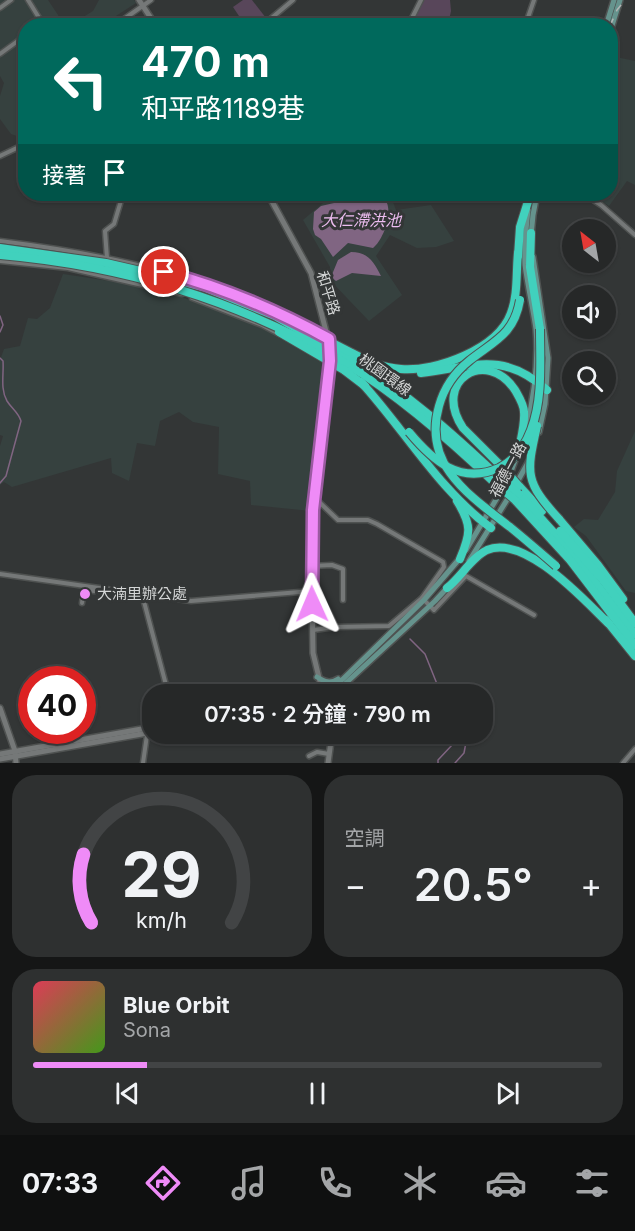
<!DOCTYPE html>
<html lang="zh-TW">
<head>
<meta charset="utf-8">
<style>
  :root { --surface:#262828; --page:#2e3030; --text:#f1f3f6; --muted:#a4a6a8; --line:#424445; --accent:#ef8bf7 }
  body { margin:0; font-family:Inter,"Noto Sans TC",sans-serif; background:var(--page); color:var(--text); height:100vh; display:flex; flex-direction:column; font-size:22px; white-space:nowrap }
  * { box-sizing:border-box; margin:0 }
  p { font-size:20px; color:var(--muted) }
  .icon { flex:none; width:33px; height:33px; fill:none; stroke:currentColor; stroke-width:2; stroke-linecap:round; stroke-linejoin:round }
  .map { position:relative; height:763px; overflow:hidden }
  .side { display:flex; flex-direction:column; gap:12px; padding:12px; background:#151616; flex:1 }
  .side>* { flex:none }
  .top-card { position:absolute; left:18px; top:18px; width:600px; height:183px; border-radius:24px; box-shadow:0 2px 4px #0004,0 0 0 2px var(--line); background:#00695c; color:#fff; overflow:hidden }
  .needle { width:39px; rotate:329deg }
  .controls { position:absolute; left:562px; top:219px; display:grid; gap:12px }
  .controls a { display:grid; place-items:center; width:54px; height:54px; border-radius:50%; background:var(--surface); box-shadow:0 2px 4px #0004,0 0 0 2px var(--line); font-size:30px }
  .speed { position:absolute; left:18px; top:666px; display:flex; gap:12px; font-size:30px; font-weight:700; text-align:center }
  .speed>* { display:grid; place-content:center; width:78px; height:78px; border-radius:50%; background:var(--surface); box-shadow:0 2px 4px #0004,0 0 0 2px var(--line); line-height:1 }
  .speed .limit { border:9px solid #d22; background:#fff; color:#111 }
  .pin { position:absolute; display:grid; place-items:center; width:51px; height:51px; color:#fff; margin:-26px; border:3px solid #fff; border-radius:50%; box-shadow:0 2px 6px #0007 }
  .me { position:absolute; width:66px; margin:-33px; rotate:359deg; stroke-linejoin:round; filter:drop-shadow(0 0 4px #0008) }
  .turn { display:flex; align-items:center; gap:21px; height:126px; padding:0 24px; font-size:27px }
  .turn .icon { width:78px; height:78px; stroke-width:2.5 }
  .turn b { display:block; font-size:42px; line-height:51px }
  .then { display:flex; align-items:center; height:57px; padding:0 24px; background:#0003; gap:12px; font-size:22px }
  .big { font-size:45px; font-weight:600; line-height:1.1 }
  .side .card { flex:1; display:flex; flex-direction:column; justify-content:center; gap:9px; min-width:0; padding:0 21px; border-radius:24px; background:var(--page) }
  .side .dial { align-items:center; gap:0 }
  .dial svg { height:156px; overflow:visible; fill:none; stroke:var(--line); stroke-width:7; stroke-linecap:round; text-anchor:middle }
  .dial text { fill:var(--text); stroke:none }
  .song { display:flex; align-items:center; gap:18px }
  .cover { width:72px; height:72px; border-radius:9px; background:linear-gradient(135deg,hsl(350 70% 55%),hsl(100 70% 35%)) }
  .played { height:6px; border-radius:3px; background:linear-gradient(90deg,var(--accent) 20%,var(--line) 20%) }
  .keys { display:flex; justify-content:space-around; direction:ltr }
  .heat { display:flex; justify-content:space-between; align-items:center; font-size:33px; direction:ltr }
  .side .tiles { flex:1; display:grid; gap:12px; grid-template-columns:1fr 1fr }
  .card:last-child { grid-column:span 2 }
  .trip { position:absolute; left:142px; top:684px; width:351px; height:60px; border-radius:24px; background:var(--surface); box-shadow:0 2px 4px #0004,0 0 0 2px var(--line); font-weight:600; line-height:60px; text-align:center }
  .menu { display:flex; height:96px; justify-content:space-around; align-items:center; background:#0f1010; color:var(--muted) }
  .menu .icon { width:42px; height:42px }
  .menu .selected { color:var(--accent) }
  .menu b { font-size:27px; color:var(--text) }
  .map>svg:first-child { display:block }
</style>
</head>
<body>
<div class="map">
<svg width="635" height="763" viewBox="0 0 635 763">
  <rect width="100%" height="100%" fill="#333636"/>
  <g fill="#36413f">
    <path d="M0,0H48L58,15L62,25L26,26L25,95L17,136L11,134L0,119V96L4,83L0,76Z"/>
    <path d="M99,0H134L136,3L102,25H70L93,11Z"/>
    <path d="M611,56L635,61V185L627,181L609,206L590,194H610Z"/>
    <path d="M353,194H390L396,210L431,205L454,241L436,247L417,248L390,235L376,256L402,295L369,321L327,277L330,267L303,220L329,198Z"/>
    <path d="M63,274L150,287L245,318L327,364L311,511L251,505L250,481L218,474L219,427L193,422L179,412L160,421L155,446L137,443L129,481L112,473L111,458L12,487L4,482L0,485V446L3,436L0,435V360L4,349L20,346L28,318L37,319L50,308Z"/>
    <path d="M635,431V593L626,591L586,536L574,527L584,519L598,520L615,492L617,471Z"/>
  </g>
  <g fill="#58465a">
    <path d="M243,0H252L266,18L256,25H245L233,7Z"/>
    <path d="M423,0H450L451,11L448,25H433L416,17V14Z"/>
  </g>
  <g fill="#806582">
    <path d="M373,194C400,194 386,238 373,248L348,243L333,257L321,239L315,235L313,229L314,212L321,206Z"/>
    <path d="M351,252C368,252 374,262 381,276L352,273L336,281L331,277L338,260Z"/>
  </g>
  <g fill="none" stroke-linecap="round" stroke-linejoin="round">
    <g stroke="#806582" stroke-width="1.5">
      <path d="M0,316L3,325L0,332"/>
      <path d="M0,358L3,361C4,374 0,389 7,401C12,409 18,412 21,421L6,476L0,483"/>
      <path d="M410,639L425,654L441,694"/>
      <path d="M438,763V760L453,744L455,738L459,736V734"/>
      <path d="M455,763L464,753L467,737"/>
    </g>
    <defs>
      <g id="minor">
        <path d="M28,0L41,21L39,26"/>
        <path d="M0,8L11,0"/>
        <path d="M114,26L151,0"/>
        <path d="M201,26L209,20"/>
        <path d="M262,26L293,0"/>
        <path d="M408,26L421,0"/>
        <path d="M525,26L534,0"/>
        <path d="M0,54L26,35"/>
        <path d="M0,156L21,146L26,108"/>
        <path d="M584,194L601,205L635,235"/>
        <path d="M0,241C114,255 216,278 318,333"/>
        <path d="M107,258L105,231L114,224L123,194"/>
        <path d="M0,261L68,268L182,294"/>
        <path d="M192,298L262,325L279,334"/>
        <path d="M315,498L338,520H368L377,524L443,562L444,567L422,598L434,610L466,576L534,615"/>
        <path d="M311,566L332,565L343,569V600"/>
        <path d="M0,574L191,601L312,591"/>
        <path d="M142,594L166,685L165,694"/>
        <path d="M82,603L84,589L94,591"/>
        <path d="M313,630L336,627L389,626L422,598"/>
        <path d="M309,756L317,752L329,754"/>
        <path d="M143,763L148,728L153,712"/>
        <path d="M623,763L635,749"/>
      </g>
      <g id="tertiary">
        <path d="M139,0L156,26"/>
        <path d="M268,194L311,273L329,343"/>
        <path d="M323,694L313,653L311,533L329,359"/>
        <path d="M0,708L15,751L16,763"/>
        <path d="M0,754L153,727"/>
        <path d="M0,759L153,732"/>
        <path d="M328,763L332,734"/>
      </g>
      <g id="secondary">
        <path d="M606,26L614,0"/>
        <path d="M610,32L620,0"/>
        <path d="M531,236L533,215L537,194"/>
        <path d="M533,257L548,358L545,404L539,432"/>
        <path d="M526,430C534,397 539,363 536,329C533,308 528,287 525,265C524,246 526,228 528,210"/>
        <path d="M509,477L517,455"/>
        <path d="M516,484L529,461"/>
        <path d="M466,550L503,488"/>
        <path d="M469,561L510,495"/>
        <path d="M317,677C325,682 330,684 338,679"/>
        <path d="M323,693L343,679L424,600L461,557"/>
        <path d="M334,694L435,601L448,587"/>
      </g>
      <g id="motorway">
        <path d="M531,233L530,267L540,329"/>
        <path d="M518,256L520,227L530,195"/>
        <path d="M352,353C368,361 383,368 401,369C436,372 498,349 511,313C518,295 516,273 518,253"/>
        <path d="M349,359C406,391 454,435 501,479"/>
        <path d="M347,364C401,397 451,441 497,485"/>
        <path d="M344,370L365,386"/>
        <path d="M421,373C473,367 502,350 547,390"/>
        <path d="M361,382C404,429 439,490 491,528"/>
        <path d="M505,470L463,428C431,380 487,347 515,390C519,397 524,405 524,412C525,424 521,438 519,449"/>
        <path d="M519,486L542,511"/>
        <path d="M519,494L574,555L635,634"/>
        <path d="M515,500L570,560L635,645"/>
        <path d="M457,501C472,525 471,533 460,559"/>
        <path d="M559,519L598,565L623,599"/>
        <path d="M560,531L603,580L635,623"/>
        <path d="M447,588C461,577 472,557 487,550C525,534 584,600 608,623"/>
        <path d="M606,620L635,656"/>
      </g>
    </defs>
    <use href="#minor" stroke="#4f5251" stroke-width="7"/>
    <use href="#tertiary" stroke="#4f5251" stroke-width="8"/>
    <use href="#secondary" stroke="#4f5251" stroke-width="8"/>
    <use href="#motorway" stroke="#4f5251" stroke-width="10"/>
    <use href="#minor" stroke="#757878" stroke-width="4"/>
    <use href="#tertiary" stroke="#757878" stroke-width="5"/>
    <use href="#secondary" stroke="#65938d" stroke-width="5"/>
    <use href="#motorway" stroke="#41d1bd" stroke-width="8"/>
    <path stroke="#b4b6b6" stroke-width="1.5" stroke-dasharray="8 8" stroke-linecap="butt" d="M610,26L617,10L625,0"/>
    <defs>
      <g id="motorway-bridge">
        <path d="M0,248L106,263L158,275L206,288L275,316L349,359"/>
        <path d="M0,255C125,266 238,300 347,364"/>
        <path d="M520,300C514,335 494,341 469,361C454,373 444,388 439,406C422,465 470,496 510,527C526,540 541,553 556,566"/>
        <path d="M279,332L344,370"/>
        <path d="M317,335L352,353"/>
        <path d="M537,426C526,474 525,482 559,519"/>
        <path d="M409,432C433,461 460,485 499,468C515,460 525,446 531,430C543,399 540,362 540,329"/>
        <path d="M506,471L519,486"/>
        <path d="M501,479L519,494"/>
        <path d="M497,485L515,500"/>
      </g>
    </defs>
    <use href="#motorway-bridge" stroke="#4f5251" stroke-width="10" stroke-linecap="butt"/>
    <use href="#motorway-bridge" stroke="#41d1bd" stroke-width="8"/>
  </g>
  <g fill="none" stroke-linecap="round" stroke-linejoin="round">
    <defs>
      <path id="route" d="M164,272C222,287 276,310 329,339L330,361L313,510L312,604"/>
    </defs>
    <use href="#route" stroke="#9b5aa1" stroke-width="15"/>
    <use href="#route" stroke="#ef8bf7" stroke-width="10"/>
  </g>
  <circle fill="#ef8bf7" stroke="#333636" stroke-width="2" cx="85" cy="594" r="6"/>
  <g text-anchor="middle" stroke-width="6" stroke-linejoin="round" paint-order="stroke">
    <g font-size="15" fill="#d4d6d6" stroke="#333636">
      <text transform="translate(328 293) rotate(73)" y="5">和平路</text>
      <text transform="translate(385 375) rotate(36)" y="5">桃園環線</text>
      <text transform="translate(508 470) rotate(-62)" y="5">福德一路</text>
    </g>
    <g font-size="15" fill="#d4d6d6" stroke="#333636" text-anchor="start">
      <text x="97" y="599">大湳里辦公處</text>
    </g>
    <g font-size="16" font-style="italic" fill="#edbdf0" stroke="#333636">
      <text x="361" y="226">大仁滯洪池</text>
    </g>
  </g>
</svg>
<div class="controls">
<a><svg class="needle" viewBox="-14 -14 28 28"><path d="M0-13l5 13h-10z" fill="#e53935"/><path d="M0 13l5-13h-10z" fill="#a4a6a8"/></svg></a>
<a><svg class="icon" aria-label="sound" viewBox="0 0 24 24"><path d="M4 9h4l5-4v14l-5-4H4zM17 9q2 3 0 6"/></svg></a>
<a><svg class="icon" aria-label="search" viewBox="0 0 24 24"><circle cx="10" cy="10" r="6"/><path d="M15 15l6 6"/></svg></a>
</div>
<div class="speed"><div class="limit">40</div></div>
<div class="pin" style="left:164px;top:272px;background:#d93025"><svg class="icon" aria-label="arrive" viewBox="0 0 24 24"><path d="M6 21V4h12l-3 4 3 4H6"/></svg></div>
<svg class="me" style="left:312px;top:604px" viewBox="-20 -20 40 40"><path d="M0-17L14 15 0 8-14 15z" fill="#ef8bf7" stroke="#fff" stroke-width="4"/></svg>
<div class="trip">07:35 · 2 分鐘 · 790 m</div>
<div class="top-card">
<div class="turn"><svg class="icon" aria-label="left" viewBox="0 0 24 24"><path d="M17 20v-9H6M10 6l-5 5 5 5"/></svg><div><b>470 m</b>和平路1189巷</div></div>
<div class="then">接著<svg class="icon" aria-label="arrive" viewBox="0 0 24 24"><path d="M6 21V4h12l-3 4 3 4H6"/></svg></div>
</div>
</div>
<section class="side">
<div class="tiles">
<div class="card dial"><svg viewBox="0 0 100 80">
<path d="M14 69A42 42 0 1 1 86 69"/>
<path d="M14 69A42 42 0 0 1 10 34" stroke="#ef8bf7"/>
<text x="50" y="56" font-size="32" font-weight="700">29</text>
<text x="50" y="72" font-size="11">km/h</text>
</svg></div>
<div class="card"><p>空調</p>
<div class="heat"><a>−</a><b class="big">20.5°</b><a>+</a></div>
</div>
<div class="card">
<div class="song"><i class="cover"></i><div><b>Blue Orbit</b><p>Sona</p></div></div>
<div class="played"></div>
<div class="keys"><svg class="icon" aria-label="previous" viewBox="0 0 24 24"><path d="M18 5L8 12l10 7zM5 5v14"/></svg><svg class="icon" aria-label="pause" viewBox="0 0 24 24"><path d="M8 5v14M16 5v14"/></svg><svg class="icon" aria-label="next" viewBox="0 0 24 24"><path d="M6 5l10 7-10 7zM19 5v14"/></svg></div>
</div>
</div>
</section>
<nav class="menu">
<b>07:33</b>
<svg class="icon selected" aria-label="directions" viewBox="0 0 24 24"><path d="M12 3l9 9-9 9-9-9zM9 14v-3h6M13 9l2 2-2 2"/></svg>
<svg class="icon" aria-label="music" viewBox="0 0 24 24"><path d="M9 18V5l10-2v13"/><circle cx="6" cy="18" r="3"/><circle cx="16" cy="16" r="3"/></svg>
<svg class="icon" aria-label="phone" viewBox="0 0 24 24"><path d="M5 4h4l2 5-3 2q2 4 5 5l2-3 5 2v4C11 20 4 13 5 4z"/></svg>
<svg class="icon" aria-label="climate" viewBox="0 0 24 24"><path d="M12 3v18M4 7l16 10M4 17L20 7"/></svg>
<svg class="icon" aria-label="car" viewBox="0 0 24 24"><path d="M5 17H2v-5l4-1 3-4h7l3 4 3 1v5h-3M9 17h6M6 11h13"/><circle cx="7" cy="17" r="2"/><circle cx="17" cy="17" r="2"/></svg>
<svg class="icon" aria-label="filters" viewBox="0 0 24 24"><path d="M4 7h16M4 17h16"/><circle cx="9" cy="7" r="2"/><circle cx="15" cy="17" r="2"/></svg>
</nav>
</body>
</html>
